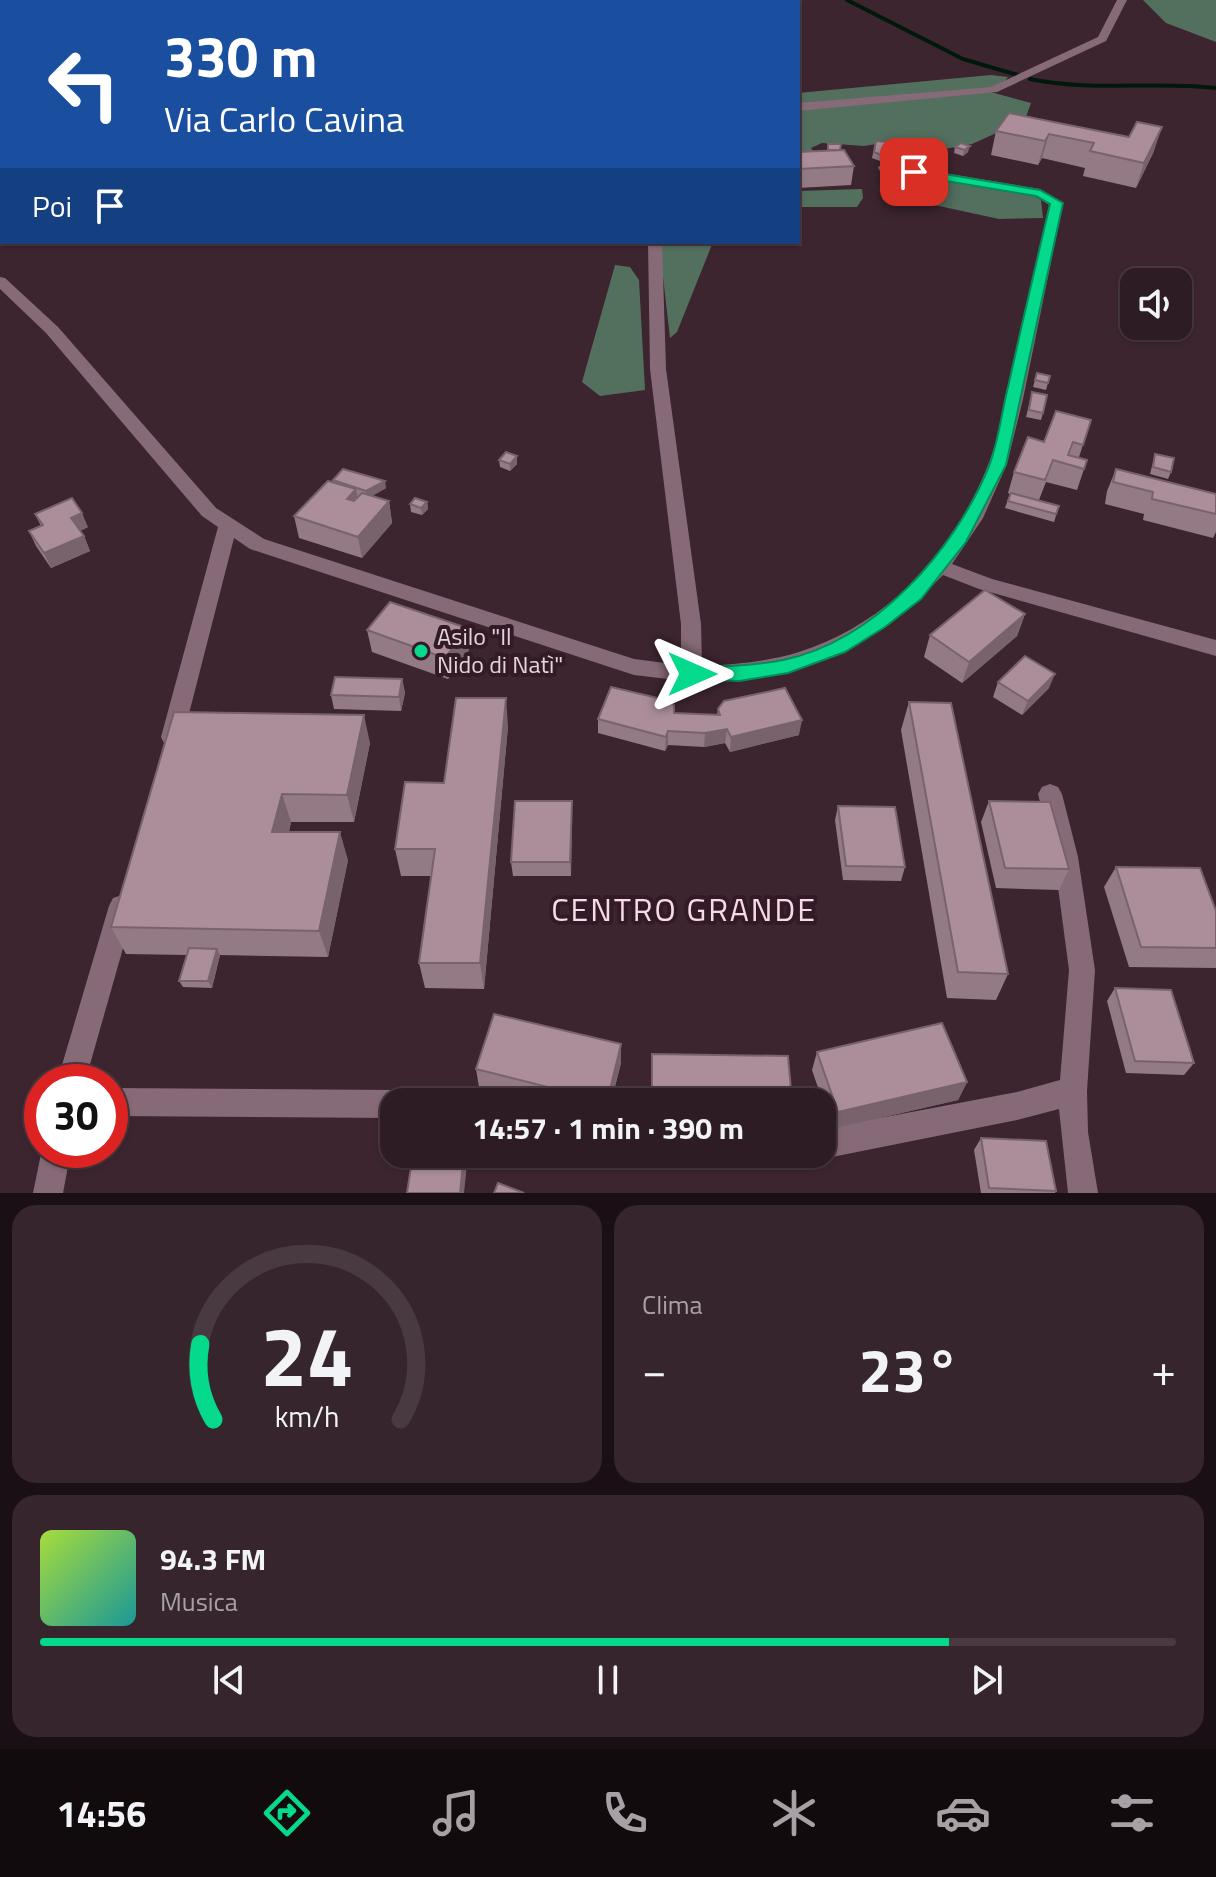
<!DOCTYPE html>
<html lang="it">
<head>
<meta charset="utf-8">
<style>
  :root { --surface:#2e1c24; --page:#36252c; --text:#f1f3f6; --muted:#a7a1a6; --line:#493a41; --accent:#05d98b }
  body { margin:0; font-family:"Titillium Web",sans-serif; background:var(--page); color:var(--text); height:100vh; display:flex; flex-direction:column; font-size:30px; white-space:nowrap }
  * { box-sizing:border-box; margin:0 }
  p { font-size:26px; color:var(--muted) }
  .icon { flex:none; width:44px; height:44px; fill:none; stroke:currentColor; stroke-width:2; stroke-linecap:round; stroke-linejoin:round }
  .map { position:relative; height:1193px; overflow:hidden }
  .drawer { display:flex; flex-direction:column; gap:12px; padding:12px; background:#190f14; flex:1 }
  .drawer>* { flex:none }
  .guide { position:absolute; left:0px; top:0px; width:800px; height:244px; box-shadow:0 2px 6px #0004,0 0 0 2px var(--line); background:#1a4fa0; color:#fff; overflow:hidden }
  .buttons { position:absolute; left:1120px; top:268px; display:grid; gap:16px }
  .buttons a { display:grid; place-items:center; width:72px; height:72px; border-radius:16px; background:var(--surface); box-shadow:0 2px 6px #0004,0 0 0 2px var(--line); font-size:40px }
  .speed { position:absolute; left:24px; top:1064px; display:flex; gap:16px; font-size:40px; font-weight:700; text-align:center }
  .speed>* { display:grid; place-content:center; width:104px; height:104px; border-radius:50%; background:var(--surface); box-shadow:0 2px 6px #0004,0 0 0 2px var(--line); line-height:1 }
  .speed .limit { border:12px solid #d22; background:#fff; color:#111 }
  .pin { position:absolute; display:grid; place-items:center; width:68px; height:68px; color:#fff; margin:-34px; border-radius:16px; box-shadow:0 4px 12px #0006 }
  .me { position:absolute; width:88px; margin:-44px; rotate:90deg; stroke-linejoin:round; filter:drop-shadow(0 0 6px #0008) }
  .turn { display:flex; align-items:center; gap:28px; height:168px; padding:0 32px; font-size:36px }
  .turn .icon { width:104px; height:104px; stroke-width:2.5 }
  .turn b { display:block; font-size:56px; line-height:68px }
  .then { display:flex; align-items:center; height:76px; padding:0 32px; background:#0003; gap:16px; font-size:30px }
  .big { font-size:60px; font-weight:700; line-height:1.1 }
  .drawer .tile { flex:1; display:flex; flex-direction:column; justify-content:center; gap:12px; min-width:0; padding:0 28px; border-radius:24px; background:var(--page) }
  .drawer .dial { align-items:center; gap:0 }
  .dial svg { height:208px; overflow:visible; fill:none; stroke:var(--line); stroke-width:7; stroke-linecap:round; text-anchor:middle }
  .dial text { fill:var(--text); stroke:none }
  .song { display:flex; align-items:center; gap:24px }
  .cover { width:96px; height:96px; border-radius:12px; background:linear-gradient(135deg,hsl(80 70% 55%),hsl(180 70% 35%)) }
  .played { height:8px; border-radius:4px; background:linear-gradient(90deg,var(--accent) 80%,var(--line) 80%) }
  .keys { display:flex; justify-content:space-around; direction:ltr }
  .heat { display:flex; justify-content:space-between; align-items:center; font-size:44px; direction:ltr }
  .drawer .tiles { flex:1; display:grid; gap:12px; grid-template-columns:1fr 1fr }
  .tile:last-child { grid-column:span 2 }
  .trip { position:absolute; left:380px; top:1088px; width:456px; height:80px; border-radius:24px; background:var(--surface); box-shadow:0 2px 6px #0004,0 0 0 2px var(--line); font-weight:700; line-height:80px; text-align:center }
  .tab-bar { display:flex; height:128px; justify-content:space-around; align-items:center; background:#120b0e; color:var(--muted) }
  .tab-bar .icon { width:56px; height:56px }
  .tab-bar .on { color:var(--accent) }
  .tab-bar b { font-size:36px; color:var(--text) }
  .map>svg:first-child { display:block }
</style>
</head>
<body>
<div class="map">
<svg width="1216" height="1193" viewBox="0 0 1216 1193">
  <rect width="100%" height="100%" fill="#3d2530"/>
  <g fill="#536f5e">
    <path d="M1143,0H1216V42L1166,23Z"/>
    <path d="M991,75L1008,77L1002,85L987,91L1031,103L1025,120L972,144L944,149L883,143L864,146L822,143L811,148L823,165L798,167V93Z"/>
    <path d="M916,175L1034,196L1041,200L1043,218L999,219L893,196L879,190L887,185L939,190L940,186L905,176Z"/>
    <path d="M862,189L863,198L857,207H798V191Z"/>
    <path d="M659,242H713L677,332L670,338Z"/>
    <path d="M615,265L630,267L639,280L645,390L600,396L582,382Z"/>
  </g>
  <g fill="none" stroke-linecap="round" stroke-linejoin="round">
    <g stroke="#01190c" stroke-width="4">
      <path d="M847,0L963,59L1021,76"/>
      <path d="M1030,79C1092,92 1154,81 1216,88"/>
    </g>
    <g fill="#876a77" fill-rule="evenodd">
      <path d="M1117,0H1127L1106,41L997,92L798,111V103L991,87L1098,37Z"/>
      <path d="M884,163L1040,189L1063,203L1023,399L1007,464L983,518L952,564L992,579L1216,640V656L979,589L943,575L908,610L862,641L812,664L750,679L693,682L634,675L250,549L234,538L183,737L180,743L172,746L164,743L161,737L218,527L202,516L46,333L0,289V277L5,278L58,327L216,508L264,539L634,659L681,665V624L650,369L648,242H662L666,369L701,624L702,666C735,664 767,662 799,652C900,620 971,532 999,432L1049,205L1036,196L879,170L878,167Z"/>
      <path d="M1050,784L1058,787L1062,794L1078,857L1095,970L1087,1091L1088,1132L1098,1193H1068L1059,1109L1017,1120L822,1159L812,1154H822V1129L1017,1092L1060,1080L1069,970L1054,857L1038,794L1042,787Z"/>
      <path d="M122,895L131,898L135,906L85,1082H57L109,906L113,898Z"/>
      <path d="M110,1088L394,1090L404,1094L407,1102H394V1118L110,1116Z"/>
      <path d="M42,1149L71,1150L63,1193H33Z"/>
    </g>
  </g>
  <g fill="#947a85">
    <path d="M1009,113L1154,151L1136,188L1083,176L1085,168L1042,158L1038,165L991,155L996,131Z"/>
    <path d="M876,141L886,149L912,152L910,165L880,161L872,158Z"/>
    <path d="M961,143L968,152L963,156L954,153L955,147Z"/>
    <path d="M828,150H840L854,166L851,185L798,188V152Z"/>
    <path d="M1037,373L1050,376L1046,390L1033,387Z"/>
    <path d="M1032,392L1043,413L1041,420L1026,417Z"/>
    <path d="M1091,420L1079,457L1087,460L1077,490L1046,482L1039,500L1059,506L1054,522L1005,508L1010,494L1008,493L1014,472L1044,442Z"/>
    <path d="M1155,454L1171,472L1168,479L1150,474Z"/>
    <path d="M517,456V464L510,471L500,467L499,460Z"/>
    <path d="M1116,469L1216,494V532L1213,538L1143,520L1144,514L1105,504L1107,491Z"/>
    <path d="M333,480L386,488L372,496L389,501L392,523L362,558L299,538L294,516L333,482Z"/>
    <path d="M427,502L428,509L422,515L411,512L410,504Z"/>
    <path d="M35,514L88,527L80,531L84,536L90,551L51,568L36,546L29,531L41,526Z"/>
    <path d="M1025,614L1017,636L962,683L924,657L930,635Z"/>
    <path d="M467,628L469,650L448,679L372,652L367,630Z"/>
    <path d="M402,679L405,693L401,711L334,709L331,695Z"/>
    <path d="M998,682L1049,688L1022,715L993,697Z"/>
    <path d="M909,702L1008,974L996,1000L947,998L901,730Z"/>
    <path d="M718,709L799,735L730,752L725,743L704,747L668,745L665,751L598,733V719L674,713L717,715Z"/>
    <path d="M174,712L370,743L354,822H291L289,832L348,860L328,957L220,955L212,988L183,987L179,981L187,955L126,954L111,927Z"/>
    <path d="M508,726L484,989L425,988L419,963L431,876H401L395,849L444,783Z"/>
    <path d="M572,801L571,876H513L511,862Z"/>
    <path d="M989,801L1069,869L1059,890L996,888L981,822Z"/>
    <path d="M838,806L905,867L901,881L843,880L835,820Z"/>
    <path d="M1116,867L1216,911V968L1129,967L1104,887Z"/>
    <path d="M1115,988L1194,1063L1184,1075L1126,1073L1107,1001Z"/>
    <path d="M817,1052L967,1082L958,1100L832,1129L812,1070Z"/>
    <path d="M652,1054L792,1102H651Z"/>
    <path d="M621,1063L611,1102H537L479,1087L476,1069Z"/>
    <path d="M981,1138L1056,1191L1055,1193H981L974,1150Z"/>
  </g>
  <g fill="#78636c">
    <path d="M1162,127L1154,151L1136,188L1144,163Z"/>
    <path d="M1049,134L1042,158L1038,165L1045,141Z"/>
    <path d="M970,146L968,152L963,156L964,150Z"/>
    <path d="M517,456V464L510,471V464Z"/>
    <path d="M385,481L386,488L367,499L366,491Z"/>
    <path d="M356,489L360,511L347,499Z"/>
    <path d="M389,501L392,523L362,558L358,537Z"/>
    <path d="M427,502L428,509L422,515L421,508Z"/>
    <path d="M82,513L88,527L77,532L71,518Z"/>
    <path d="M84,536L90,551L51,568L44,553Z"/>
    <path d="M1025,614L1017,636L962,683L969,662Z"/>
    <path d="M467,628L469,650L448,679L445,658Z"/>
    <path d="M1055,674L1049,688L1022,715L1028,701Z"/>
    <path d="M402,679L405,693L401,711L399,697Z"/>
    <path d="M506,698L508,726L484,989L480,963Z"/>
    <path d="M364,715L370,743L354,822L347,795Z"/>
    <path d="M802,720L799,735L730,752L731,737Z"/>
    <path d="M727,729L725,743L704,747L705,733Z"/>
    <path d="M668,731V745L665,751L666,737Z"/>
    <path d="M282,794L291,822L282,859L272,832Z"/>
    <path d="M572,801V815L571,876L570,862Z"/>
    <path d="M340,832L348,860L328,957L319,931Z"/>
    <path d="M217,949L220,955L212,988L208,981Z"/>
    <path d="M621,1044V1063L611,1102H607Z"/>
    <path d="M967,1082L958,1100L832,1129L838,1112Z"/>
    <path d="M464,1154H468L464,1193H460Z"/>
  </g>
  <g fill="#ac8e9b" stroke="#78636c" stroke-width="2">
    <path d="M1009,113L1129,137L1137,122L1162,127L1144,163L1090,151L1094,143L1049,134L1045,141L996,131Z"/>
    <path d="M876,141L887,142L886,149L912,152L911,158L881,155L874,152Z"/>
    <path d="M961,143L970,146L964,150L955,147Z"/>
    <path d="M828,144H841L840,150H828Z"/>
    <path d="M844,150L854,166L798,169V152Z"/>
    <path d="M1037,373L1050,376L1048,383L1035,380Z"/>
    <path d="M1032,392L1047,395L1043,413L1029,410Z"/>
    <path d="M1056,411L1091,420L1083,445L1073,442L1068,455L1087,460L1084,469L1053,460L1045,480L1014,472L1028,437L1044,442Z"/>
    <path d="M506,452L517,456L510,464L499,460Z"/>
    <path d="M1155,454L1174,458L1171,472L1153,467Z"/>
    <path d="M343,469L385,481L366,491L333,480Z"/>
    <path d="M1116,469L1216,494V514L1152,499L1153,492L1113,482Z"/>
    <path d="M328,481L356,489L347,499L354,501L362,493L389,501L358,537L294,516Z"/>
    <path d="M1011,493L1059,506L1056,514L1008,501Z"/>
    <path d="M72,498L82,513L71,518L84,536L44,553L29,531L43,525L35,514Z"/>
    <path d="M415,498L427,502L421,508L410,504Z"/>
    <path d="M985,590L1025,614L969,662L930,635Z"/>
    <path d="M390,602L467,628L445,658L367,630Z"/>
    <path d="M1025,656L1055,674L1028,701L998,682Z"/>
    <path d="M335,677L402,679L399,697L331,695Z"/>
    <path d="M611,687L666,700L674,705V713L720,715L718,709L724,701L785,688L802,720L731,737L727,729L705,733L668,731L666,737L598,719Z"/>
    <path d="M456,698H506L480,963H419L435,849H395L405,782L444,783Z"/>
    <path d="M909,702L951,703L1008,974L958,972Z"/>
    <path d="M174,712L364,715L347,795L282,794L272,832H340L319,931L111,927Z"/>
    <path d="M515,801H572L570,862H511Z"/>
    <path d="M989,801L1050,802L1069,869L1005,868Z"/>
    <path d="M838,806L895,807L905,867L846,866Z"/>
    <path d="M1116,867L1200,868L1216,911V948L1141,947Z"/>
    <path d="M189,948L217,949L208,981H179Z"/>
    <path d="M1115,988L1171,990L1194,1063L1135,1061Z"/>
    <path d="M494,1014L621,1044L607,1102L476,1069Z"/>
    <path d="M942,1023L967,1082L838,1112L817,1052Z"/>
    <path d="M652,1054L788,1056L792,1102H652Z"/>
    <path d="M981,1138L1046,1141L1056,1191L989,1188Z"/>
    <path d="M413,1154H464L460,1193H407Z"/>
    <path d="M498,1183L524,1193H494Z"/>
  </g>
  <path fill="#05d98b" stroke="#038d5a" stroke-width="2" d="M914,169L1040,190L1063,203L1006,465L966,542L921,599L885,627L845,652L788,673L739,681L685,679L682,674L685,669L692,667C723,667 753,666 783,660C875,641 955,550 989,466C999,440 1002,409 1009,383C1022,323 1036,264 1050,204L1036,196L910,175L909,172Z"/>
  <circle fill="#05d98b" stroke="#321b26" stroke-width="3" cx="421" cy="651" r="8"/>
  <g text-anchor="middle" stroke-width="8" stroke-linejoin="round" paint-order="stroke">
    <g font-size="24" fill="#e3d3da" stroke="#321b26" text-anchor="start">
      <text x="437" y="645">Asilo "Il<tspan x="437" dy="28">Nido di Natì"</tspan></text>
    </g>
    <g font-size="32" letter-spacing="2" fill="#fad9e7" stroke="#321b26">
      <text x="684" y="921">CENTRO GRANDE</text>
    </g>
  </g>
</svg>
<div class="buttons">
<a><svg class="icon" aria-label="sound" viewBox="0 0 24 24"><path d="M4 9h4l5-4v14l-5-4H4zM17 9q2 3 0 6"/></svg></a>
</div>
<div class="speed"><div class="limit">30</div></div>
<div class="pin" style="left:914px;top:172px;background:#d93025"><svg class="icon" aria-label="arrive" viewBox="0 0 24 24"><path d="M6 21V4h12l-3 4 3 4H6"/></svg></div>
<svg class="me" style="left:692px;top:674px" viewBox="-20 -20 40 40"><path d="M0-17L14 15 0 8-14 15z" fill="#05d98b" stroke="#fff" stroke-width="4"/></svg>
<div class="trip">14:57 · 1 min · 390 m</div>
<div class="guide">
<div class="turn"><svg class="icon" aria-label="left" viewBox="0 0 24 24"><path d="M17 20v-9H6M10 6l-5 5 5 5"/></svg><div><b>330 m</b>Via Carlo Cavina</div></div>
<div class="then">Poi<svg class="icon" aria-label="arrive" viewBox="0 0 24 24"><path d="M6 21V4h12l-3 4 3 4H6"/></svg></div>
</div>
</div>
<section class="drawer">
<div class="tiles">
<div class="tile dial"><svg viewBox="0 0 100 80">
<path d="M14 69A42 42 0 1 1 86 69"/>
<path d="M14 69A42 42 0 0 1 9 40" stroke="#05d98b"/>
<text x="50" y="56" font-size="32" font-weight="700">24</text>
<text x="50" y="72" font-size="11">km/h</text>
</svg></div>
<div class="tile"><p>Clima</p>
<div class="heat"><a>−</a><b class="big">23°</b><a>+</a></div>
</div>
<div class="tile">
<div class="song"><i class="cover"></i><div><b>94.3 FM</b><p>Musica</p></div></div>
<div class="played"></div>
<div class="keys"><svg class="icon" aria-label="previous" viewBox="0 0 24 24"><path d="M18 5L8 12l10 7zM5 5v14"/></svg><svg class="icon" aria-label="pause" viewBox="0 0 24 24"><path d="M8 5v14M16 5v14"/></svg><svg class="icon" aria-label="next" viewBox="0 0 24 24"><path d="M6 5l10 7-10 7zM19 5v14"/></svg></div>
</div>
</div>
</section>
<nav class="tab-bar">
<b>14:56</b>
<svg class="icon on" aria-label="directions" viewBox="0 0 24 24"><path d="M12 3l9 9-9 9-9-9zM9 14v-3h6M13 9l2 2-2 2"/></svg>
<svg class="icon" aria-label="music" viewBox="0 0 24 24"><path d="M9 18V5l10-2v13"/><circle cx="6" cy="18" r="3"/><circle cx="16" cy="16" r="3"/></svg>
<svg class="icon" aria-label="phone" viewBox="0 0 24 24"><path d="M5 4h4l2 5-3 2q2 4 5 5l2-3 5 2v4C11 20 4 13 5 4z"/></svg>
<svg class="icon" aria-label="climate" viewBox="0 0 24 24"><path d="M12 3v18M4 7l16 10M4 17L20 7"/></svg>
<svg class="icon" aria-label="car" viewBox="0 0 24 24"><path d="M5 17H2v-5l4-1 3-4h7l3 4 3 1v5h-3M9 17h6M6 11h13"/><circle cx="7" cy="17" r="2"/><circle cx="17" cy="17" r="2"/></svg>
<svg class="icon" aria-label="filters" viewBox="0 0 24 24"><path d="M4 7h16M4 17h16"/><circle cx="9" cy="7" r="2"/><circle cx="15" cy="17" r="2"/></svg>
</nav>
</body>
</html>
